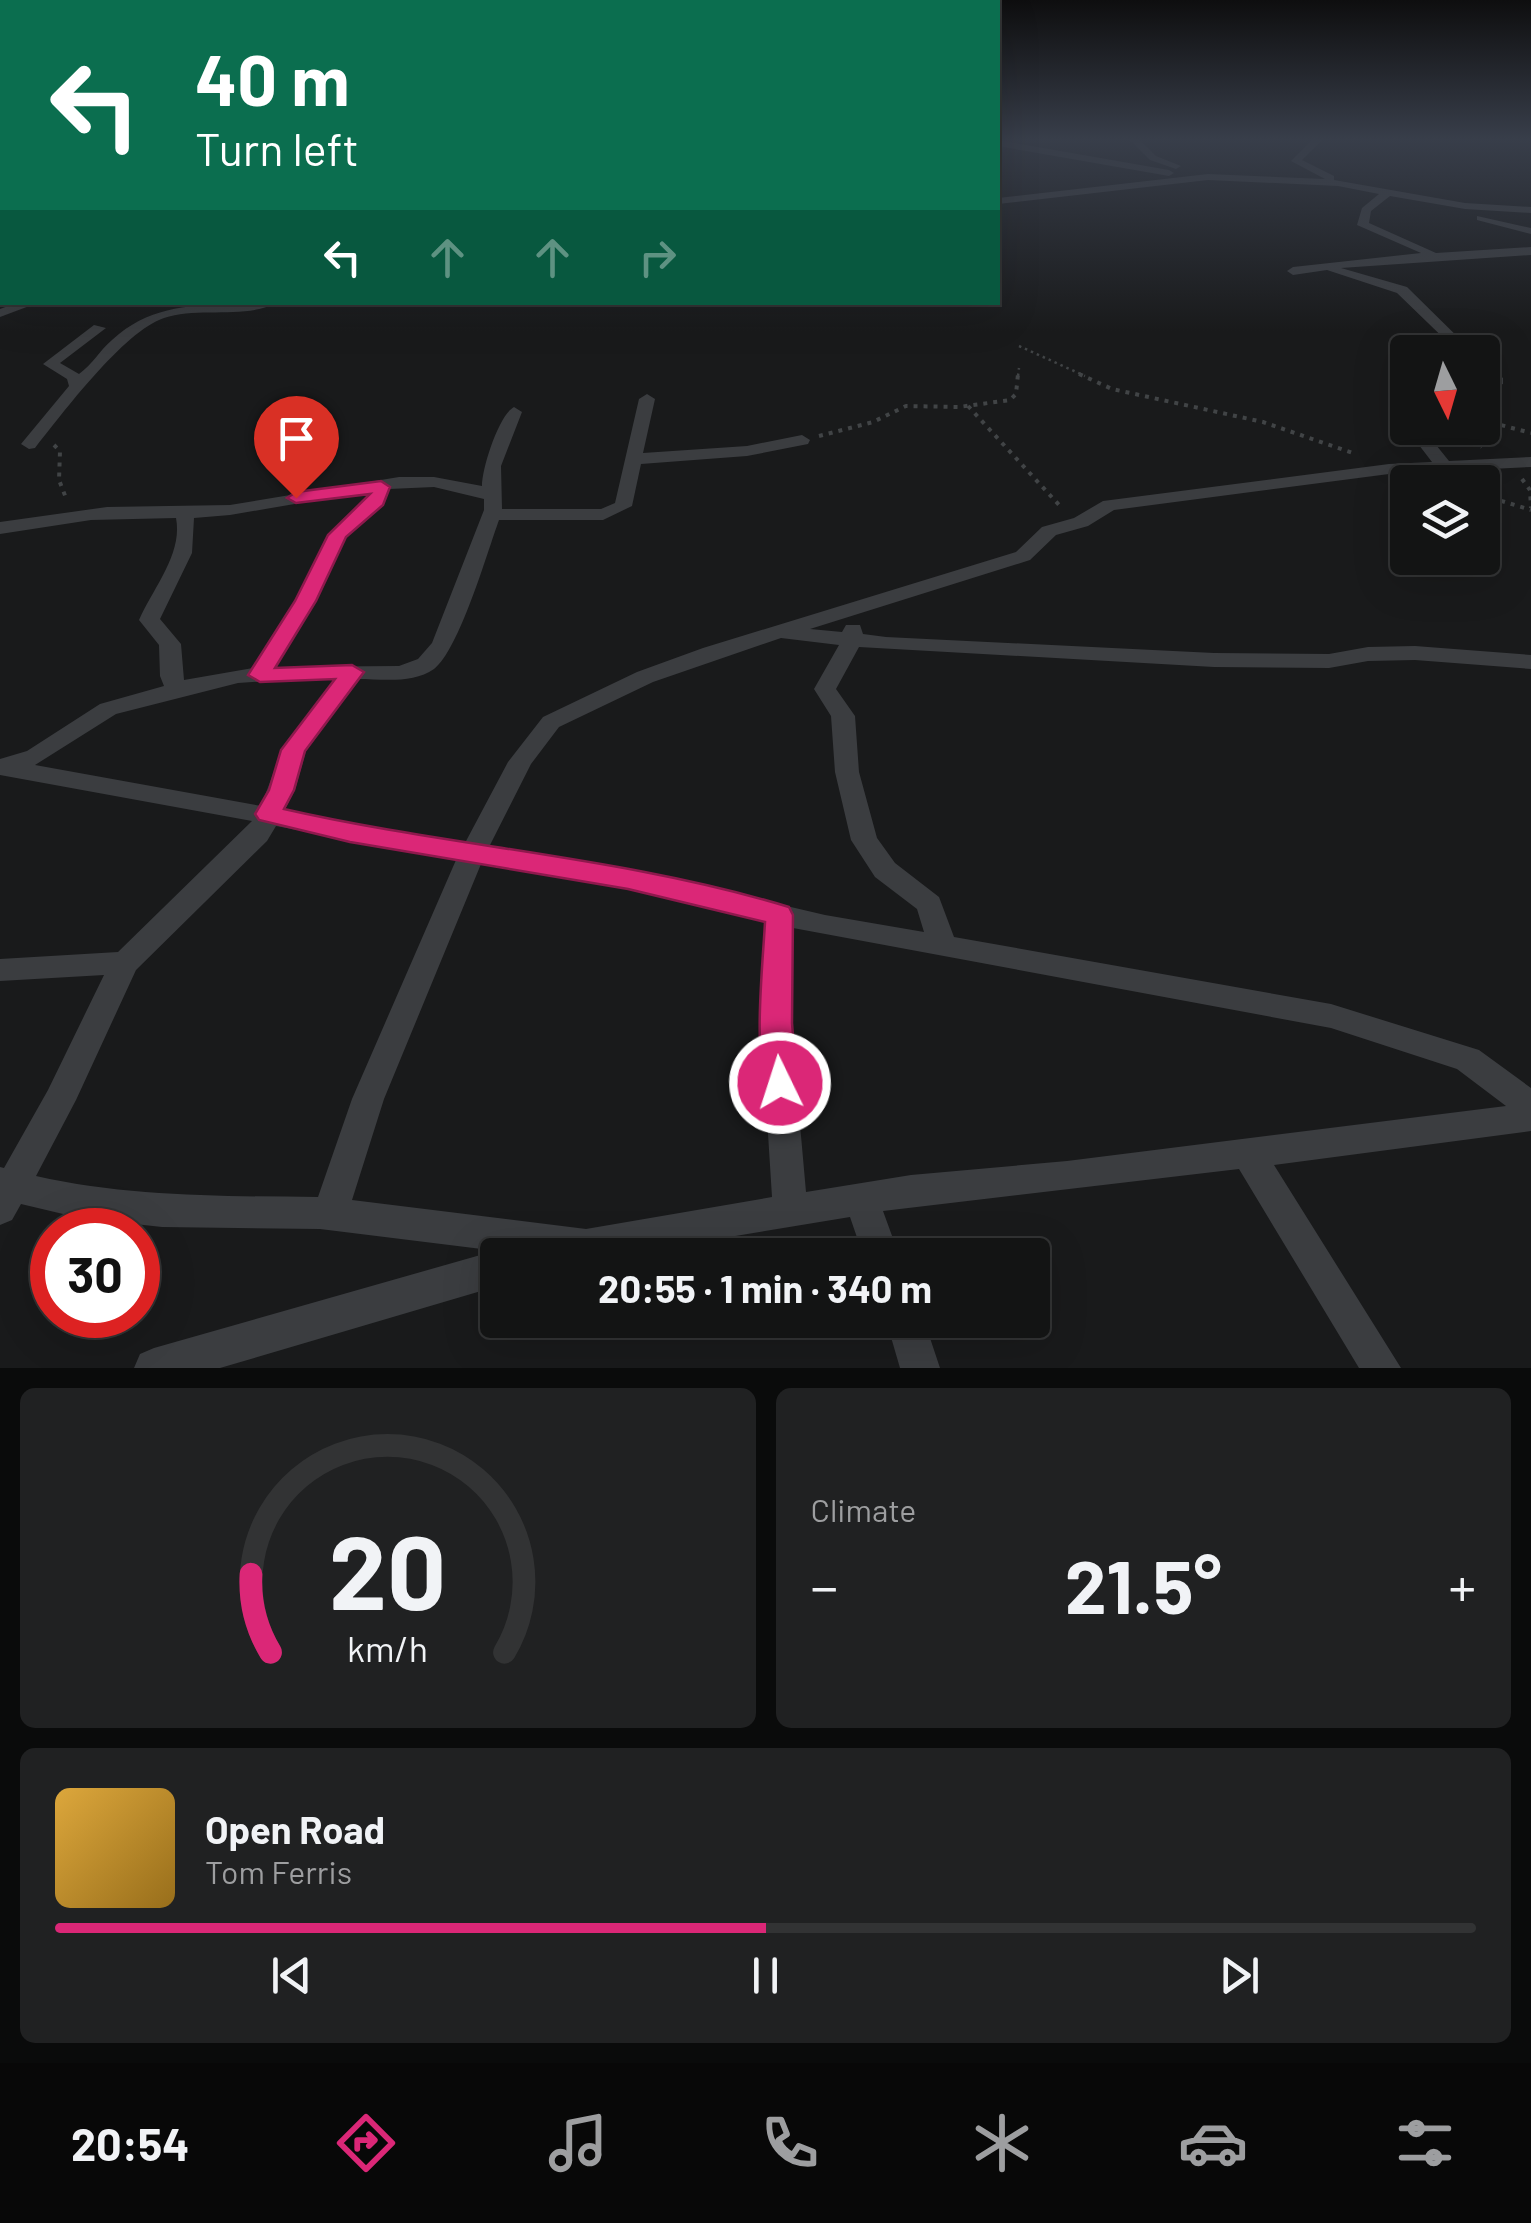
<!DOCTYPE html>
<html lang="en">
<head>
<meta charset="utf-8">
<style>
  :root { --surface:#131414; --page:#202122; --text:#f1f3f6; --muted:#9d9ea0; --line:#323334; --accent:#db2777 }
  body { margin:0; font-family:Barlow,sans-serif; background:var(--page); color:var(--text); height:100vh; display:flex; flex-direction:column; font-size:38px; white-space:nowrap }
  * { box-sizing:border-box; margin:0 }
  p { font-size:32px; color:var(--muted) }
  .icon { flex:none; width:55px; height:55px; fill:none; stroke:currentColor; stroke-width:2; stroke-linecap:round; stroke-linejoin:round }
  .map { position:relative; height:1368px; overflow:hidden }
  .drawer { display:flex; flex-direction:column; gap:20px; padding:20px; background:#0a0b0b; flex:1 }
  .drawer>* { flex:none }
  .banner { position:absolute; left:0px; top:0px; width:1000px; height:305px; box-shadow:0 10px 40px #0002,0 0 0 2px var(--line); background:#0b6e4f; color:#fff; overflow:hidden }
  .needle { width:65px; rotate:175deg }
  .fabs { position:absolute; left:1390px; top:335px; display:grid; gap:20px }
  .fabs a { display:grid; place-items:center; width:110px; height:110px; border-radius:10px; background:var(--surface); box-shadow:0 10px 40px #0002,0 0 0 2px var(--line); font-size:50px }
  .speed { position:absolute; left:30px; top:1208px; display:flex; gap:20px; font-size:50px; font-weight:700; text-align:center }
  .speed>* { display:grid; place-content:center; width:130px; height:130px; border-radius:50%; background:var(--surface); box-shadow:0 10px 40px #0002,0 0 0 2px var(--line); line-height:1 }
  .speed .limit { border:15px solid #d22; background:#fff; color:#111 }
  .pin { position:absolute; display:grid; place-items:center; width:85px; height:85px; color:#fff; margin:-102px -42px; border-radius:50% 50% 50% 0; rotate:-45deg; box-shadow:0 0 10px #0007 }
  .pin .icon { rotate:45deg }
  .me { position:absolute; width:110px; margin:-55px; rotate:356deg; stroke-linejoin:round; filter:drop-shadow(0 0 8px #0008) }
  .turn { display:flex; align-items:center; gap:35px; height:210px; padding:0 30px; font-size:45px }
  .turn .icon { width:130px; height:130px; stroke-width:2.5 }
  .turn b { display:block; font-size:70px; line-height:85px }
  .lanes { display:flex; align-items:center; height:95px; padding:0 30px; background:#0003; justify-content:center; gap:50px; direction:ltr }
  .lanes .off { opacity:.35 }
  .big { font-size:75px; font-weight:700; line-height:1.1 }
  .drawer .widget { flex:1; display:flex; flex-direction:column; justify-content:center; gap:15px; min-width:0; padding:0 35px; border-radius:15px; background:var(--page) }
  .drawer .dial { align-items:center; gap:0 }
  .dial svg { height:260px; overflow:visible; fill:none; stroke:var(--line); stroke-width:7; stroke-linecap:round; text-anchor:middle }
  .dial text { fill:var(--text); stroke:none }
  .song { display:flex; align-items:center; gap:30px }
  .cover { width:120px; height:120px; border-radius:15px; background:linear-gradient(135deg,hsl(40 70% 55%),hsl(40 70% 35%)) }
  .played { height:10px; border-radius:5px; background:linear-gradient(90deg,var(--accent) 50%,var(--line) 50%) }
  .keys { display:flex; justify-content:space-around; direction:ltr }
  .heat { display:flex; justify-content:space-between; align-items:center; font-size:55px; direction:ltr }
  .drawer .tiles { flex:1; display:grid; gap:20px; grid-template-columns:1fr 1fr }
  .widget:last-child { grid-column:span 2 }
  .trip { position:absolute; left:480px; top:1238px; width:570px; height:100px; border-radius:10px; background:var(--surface); box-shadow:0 10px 40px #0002,0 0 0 2px var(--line); font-weight:700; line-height:100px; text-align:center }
  .dock { display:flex; height:160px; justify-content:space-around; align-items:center; background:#080808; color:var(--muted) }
  .dock .icon { width:70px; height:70px }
  .dock .selected { color:var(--accent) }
  .dock b { font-size:45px; color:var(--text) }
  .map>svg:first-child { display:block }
</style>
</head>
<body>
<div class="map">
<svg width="1531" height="1368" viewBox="0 0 1531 1368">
  <rect width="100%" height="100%" fill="#191a1b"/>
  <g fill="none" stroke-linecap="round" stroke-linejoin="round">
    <g stroke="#414446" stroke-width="2.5" stroke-dasharray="2.5 4" stroke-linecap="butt">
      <path d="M1019,346L1085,376"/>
      <path d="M1018,376L1019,368"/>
    </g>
    <g stroke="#414446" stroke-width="4" stroke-dasharray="4 6" stroke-linecap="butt">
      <path d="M1079,374L1112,389L1263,422L1353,453"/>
      <path d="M968,406L1060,506"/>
      <path d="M1482,420L1531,433"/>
      <path d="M1458,428L1482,447"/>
      <path d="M819,436L873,422L906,406L959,407L1010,400L1016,394L1018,374"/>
      <path d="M54,445L60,451L59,480L66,498"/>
      <path d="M1522,479L1530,490L1531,508"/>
      <path d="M1482,495L1531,510"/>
    </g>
    <g fill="#3b3d40" fill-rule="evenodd">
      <path d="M998,140L1169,170L1174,173L1169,176L998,146Z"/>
      <path d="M1130,140H1140L1156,156L1181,166L1176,169L1150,160Z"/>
      <path d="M1312,140H1322L1302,160L1334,176V180L1465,203L1531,207V213L1465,209L1390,196L1371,211L1369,223L1436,253L1531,247V255L1341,268L1407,287L1473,352H1458L1397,293L1327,270L1293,275L1287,271L1293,267L1421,253L1357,225L1362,208L1379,194L1338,186L1208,180L998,204V198L1208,174L1325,179L1291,161Z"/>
      <rect x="0" y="146" width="2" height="6"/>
      <rect x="0" y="175" width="2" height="6"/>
      <path d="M1477,216L1531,228V234L1477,220Z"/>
      <path d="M0,235L2,236V242L0,243Z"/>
      <path d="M19,302H40L0,317V309Z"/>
      <path d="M230,302H278C246,320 199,306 164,318C124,331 62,414 35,448L29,449L21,444L69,386L67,379L43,364L94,325L106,328L60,363L79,374C93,364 99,351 112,340C148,307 184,307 230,302Z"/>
      <path d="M1482,362L1503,378V384L1482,390V381L1488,379L1482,375Z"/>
      <path d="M647,394L655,399L643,453L747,446L802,435L810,440L808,444L747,456L641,464L632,506L603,520H499C487,553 459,650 434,669C413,684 382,679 358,679L306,751L295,790L284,811L465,843L508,762L543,717L637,672L703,648L1016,552L1042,527L1074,518L1103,501L1389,464L1432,462L1412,436L1413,428H1429L1428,435L1449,461L1531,457V467L1389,474L1114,510L1088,526L1056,535L1030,560L810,629L842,632L846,625H860L863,634L886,637L1214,653L1329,654L1368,647L1415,646L1531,655V669L1415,660L1368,661L1329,668L1214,667L859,647L836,689L855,716L859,772L877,838L895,863L939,897L954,937L1331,1004L1479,1050L1531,1088V1131L1274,1165L1401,1368H1359L1239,1169L883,1211L899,1255H863L850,1217L621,1255H530L320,1229L162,1227L80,1218L21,1204L12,1220L0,1225V1167L4,1168L48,1090L104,975L0,981V959L118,952L252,821L0,775V759L27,751L100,704L164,686L160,676L159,645L139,620C153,588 183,554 176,518L91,520L0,534V522L107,507L230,505L399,477H434L482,486C482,468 499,415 514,407L522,412L501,466L502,509H601L615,503L639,399ZM434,487L484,499V510L432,643L418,659L399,666L276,667L316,601L346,538L382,505L389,489ZM371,491L368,499L329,535L296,601L253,668L184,680L181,644L160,619L192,553L194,518L230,515ZM781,638L839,645L814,689L831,716L835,772L851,840L875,877L917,909L924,932L825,915L628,869L489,847L531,764L559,727L653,682ZM300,679H335L282,750L261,806L35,765L116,714L238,683ZM276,826L456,860L352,1099L318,1197C223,1196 129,1197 36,1176L76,1100L136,970L267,841ZM481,864L628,889L765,921L761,1023L772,1197L586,1229L352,1200L384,1099ZM793,928L1331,1028L1457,1069L1506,1106L1067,1161L911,1175L806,1192L791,1023Z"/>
      <path d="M498,1250L509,1255H498V1286L220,1368H134L140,1354L154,1348Z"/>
      <path d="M886,1320H924L940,1368H900Z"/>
    </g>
  </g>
  <linearGradient id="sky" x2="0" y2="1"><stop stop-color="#0e0e0f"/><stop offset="0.42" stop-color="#383e4a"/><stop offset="1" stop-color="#383e4a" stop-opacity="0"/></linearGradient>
  <rect width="1531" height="331" fill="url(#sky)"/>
  <path fill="#db2777" stroke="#8e194d" stroke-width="2.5" d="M381,481L390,487L383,505L346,537L316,601L275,668L352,665L364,672L305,751L294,790L284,809C451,847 625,857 789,907L793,915L792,1023L797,1083L792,1093L780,1097L769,1093C752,1059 763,963 765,922L628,889L350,842L259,820L255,814L269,790L281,750L335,679L260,682L248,675L295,601L328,535L370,494L296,503L287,498L296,492Z"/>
</svg>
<div class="fabs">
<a><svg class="needle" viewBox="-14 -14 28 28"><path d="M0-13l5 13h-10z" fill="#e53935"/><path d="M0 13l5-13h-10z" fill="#9d9ea0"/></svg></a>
<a><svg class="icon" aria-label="layers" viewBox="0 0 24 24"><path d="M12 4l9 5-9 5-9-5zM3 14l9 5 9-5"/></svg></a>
</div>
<div class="speed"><div class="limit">30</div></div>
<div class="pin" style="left:296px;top:498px;background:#d93025"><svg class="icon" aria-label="arrive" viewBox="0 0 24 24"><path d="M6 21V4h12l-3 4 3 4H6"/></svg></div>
<svg class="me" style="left:780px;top:1083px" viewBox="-20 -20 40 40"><circle r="17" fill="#db2777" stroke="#fff" stroke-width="3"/><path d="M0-11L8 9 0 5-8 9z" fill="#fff"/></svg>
<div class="trip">20:55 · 1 min · 340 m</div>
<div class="banner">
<div class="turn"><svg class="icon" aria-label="left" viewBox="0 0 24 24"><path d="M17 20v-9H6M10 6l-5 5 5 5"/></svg><div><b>40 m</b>Turn left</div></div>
<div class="lanes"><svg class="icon" aria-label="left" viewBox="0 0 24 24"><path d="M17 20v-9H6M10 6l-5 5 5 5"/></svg><svg class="icon off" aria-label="ahead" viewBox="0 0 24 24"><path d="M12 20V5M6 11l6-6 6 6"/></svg><svg class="icon off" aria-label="ahead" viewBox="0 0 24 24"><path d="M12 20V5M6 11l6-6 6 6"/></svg><svg class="icon off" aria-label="right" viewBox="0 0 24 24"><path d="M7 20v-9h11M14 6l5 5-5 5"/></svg></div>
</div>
</div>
<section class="drawer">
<div class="tiles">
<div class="widget dial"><svg viewBox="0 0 100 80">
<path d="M14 69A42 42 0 1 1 86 69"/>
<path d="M14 69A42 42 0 0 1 8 45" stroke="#db2777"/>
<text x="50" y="56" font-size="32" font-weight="700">20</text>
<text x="50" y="72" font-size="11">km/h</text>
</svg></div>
<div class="widget"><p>Climate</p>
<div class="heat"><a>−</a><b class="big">21.5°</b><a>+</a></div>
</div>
<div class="widget">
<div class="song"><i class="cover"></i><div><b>Open Road</b><p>Tom Ferris</p></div></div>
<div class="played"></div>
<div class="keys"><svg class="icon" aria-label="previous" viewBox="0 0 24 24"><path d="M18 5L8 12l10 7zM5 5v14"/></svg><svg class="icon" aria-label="pause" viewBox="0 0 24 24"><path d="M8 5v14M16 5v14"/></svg><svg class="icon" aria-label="next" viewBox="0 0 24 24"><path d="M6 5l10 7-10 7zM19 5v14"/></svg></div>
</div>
</div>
</section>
<nav class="dock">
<b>20:54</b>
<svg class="icon selected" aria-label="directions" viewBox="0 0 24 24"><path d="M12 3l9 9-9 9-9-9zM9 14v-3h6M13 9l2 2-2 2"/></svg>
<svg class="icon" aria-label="music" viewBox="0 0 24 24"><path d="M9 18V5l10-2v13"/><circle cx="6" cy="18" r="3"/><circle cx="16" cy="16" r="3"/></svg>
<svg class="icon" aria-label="phone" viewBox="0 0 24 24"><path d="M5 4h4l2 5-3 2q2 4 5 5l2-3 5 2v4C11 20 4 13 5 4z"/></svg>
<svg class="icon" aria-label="climate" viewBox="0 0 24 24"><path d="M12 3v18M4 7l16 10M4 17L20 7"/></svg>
<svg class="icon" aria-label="car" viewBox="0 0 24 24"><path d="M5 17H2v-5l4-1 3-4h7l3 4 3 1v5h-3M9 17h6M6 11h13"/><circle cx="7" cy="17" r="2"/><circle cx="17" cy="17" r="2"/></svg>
<svg class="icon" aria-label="filters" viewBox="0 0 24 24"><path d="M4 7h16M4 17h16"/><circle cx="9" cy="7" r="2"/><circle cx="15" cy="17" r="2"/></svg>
</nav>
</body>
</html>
